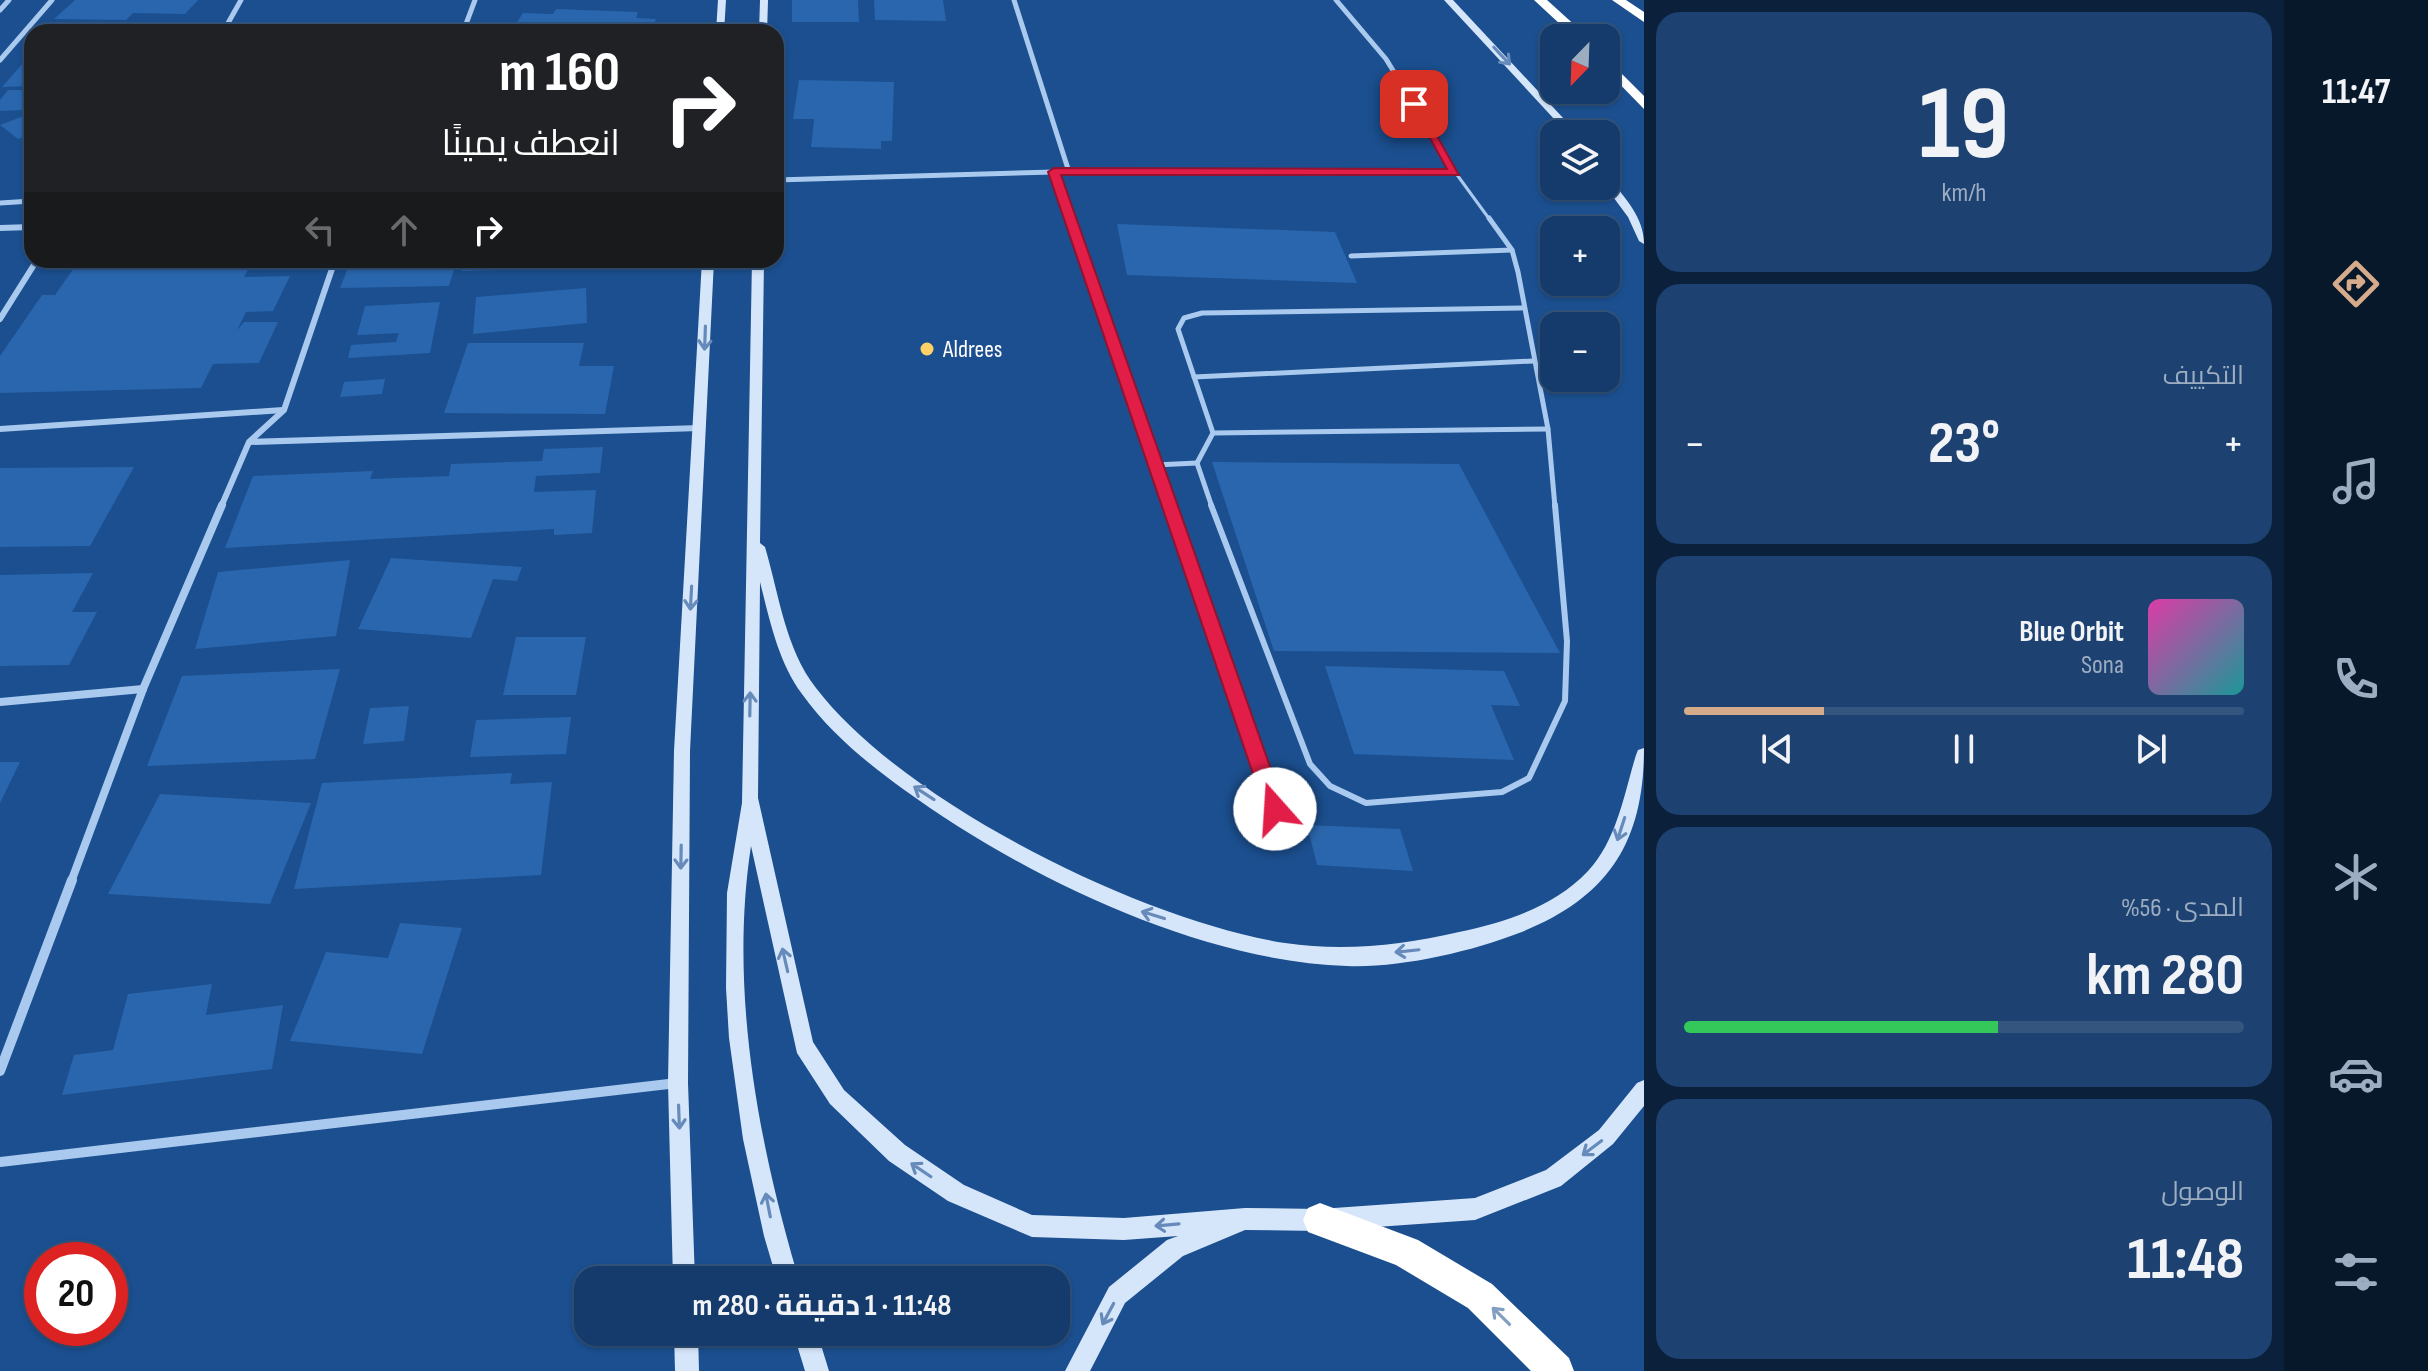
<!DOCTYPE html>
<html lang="ar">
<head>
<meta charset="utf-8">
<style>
  :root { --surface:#143b6b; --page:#1d4271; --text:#f1f3f6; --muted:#9dadc1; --line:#33557e; --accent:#d6ab8b }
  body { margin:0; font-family:"Sofia Sans Condensed",Cairo,sans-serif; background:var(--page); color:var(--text); direction:rtl; height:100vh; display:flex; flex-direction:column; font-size:30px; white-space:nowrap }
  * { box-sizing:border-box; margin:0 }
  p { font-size:26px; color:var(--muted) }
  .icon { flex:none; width:44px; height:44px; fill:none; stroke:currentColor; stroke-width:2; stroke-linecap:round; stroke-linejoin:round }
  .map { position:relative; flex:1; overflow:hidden; direction:ltr }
  .side { display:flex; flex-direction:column; gap:12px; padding:12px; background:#0b203b; width:640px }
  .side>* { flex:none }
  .guide { position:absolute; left:24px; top:24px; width:760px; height:244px; border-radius:24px; box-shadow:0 2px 6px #0004,0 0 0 2px var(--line); direction:rtl; background:#202124; color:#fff; overflow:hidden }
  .needle { width:52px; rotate:203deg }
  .buttons { position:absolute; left:1540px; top:24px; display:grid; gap:16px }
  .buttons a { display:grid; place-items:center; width:80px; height:80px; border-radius:16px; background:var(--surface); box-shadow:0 2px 6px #0004,0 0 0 2px var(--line); font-size:40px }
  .speed { position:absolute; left:24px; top:1242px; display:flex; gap:16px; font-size:40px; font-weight:700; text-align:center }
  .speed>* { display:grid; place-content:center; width:104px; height:104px; border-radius:50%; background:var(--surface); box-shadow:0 2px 6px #0004,0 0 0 2px var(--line); line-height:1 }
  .speed .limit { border:12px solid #d22; background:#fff; color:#111 }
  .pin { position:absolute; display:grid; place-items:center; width:68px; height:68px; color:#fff; margin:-34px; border-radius:16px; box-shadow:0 4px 12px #0006 }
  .me { position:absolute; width:88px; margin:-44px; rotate:341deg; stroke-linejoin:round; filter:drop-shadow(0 0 6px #0008) }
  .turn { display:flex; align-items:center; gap:28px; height:168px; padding:0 32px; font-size:36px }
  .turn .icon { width:104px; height:104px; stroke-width:2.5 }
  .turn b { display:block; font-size:56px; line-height:68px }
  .lanes { display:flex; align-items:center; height:76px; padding:0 32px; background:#0003; justify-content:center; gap:40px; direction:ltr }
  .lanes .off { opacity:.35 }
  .big { font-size:60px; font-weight:700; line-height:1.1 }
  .side .card { flex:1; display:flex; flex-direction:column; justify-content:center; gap:12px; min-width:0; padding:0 28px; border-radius:24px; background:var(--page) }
  .side .dial { align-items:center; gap:0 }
  .dial b { font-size:104px; line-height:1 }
  .song { display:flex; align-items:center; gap:24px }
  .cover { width:96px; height:96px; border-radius:12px; background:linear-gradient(135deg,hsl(320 70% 55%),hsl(180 70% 35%)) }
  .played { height:8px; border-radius:4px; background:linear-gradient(90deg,var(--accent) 25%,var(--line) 25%) }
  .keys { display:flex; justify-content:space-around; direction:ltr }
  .heat { display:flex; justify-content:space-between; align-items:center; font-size:44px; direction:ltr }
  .charge { height:12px; border-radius:6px; background:linear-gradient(90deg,#34c759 56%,var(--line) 0) }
  .trip { position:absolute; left:574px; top:1266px; width:496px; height:80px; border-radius:24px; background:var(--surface); box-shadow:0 2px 6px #0004,0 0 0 2px var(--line); font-weight:700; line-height:80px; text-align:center; direction:rtl }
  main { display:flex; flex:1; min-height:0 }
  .dock { display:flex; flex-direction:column; width:144px; justify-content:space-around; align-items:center; background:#08182b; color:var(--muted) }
  .dock .icon { width:56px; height:56px }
  .dock .active { color:var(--accent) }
  .dock b { font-size:36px; color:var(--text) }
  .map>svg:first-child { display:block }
</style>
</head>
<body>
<main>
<nav class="dock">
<b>11:47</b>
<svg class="icon active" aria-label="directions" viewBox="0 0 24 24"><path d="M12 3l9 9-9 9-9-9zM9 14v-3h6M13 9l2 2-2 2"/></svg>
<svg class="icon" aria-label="music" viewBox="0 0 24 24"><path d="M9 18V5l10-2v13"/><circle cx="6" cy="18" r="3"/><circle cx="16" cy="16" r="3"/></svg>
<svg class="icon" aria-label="phone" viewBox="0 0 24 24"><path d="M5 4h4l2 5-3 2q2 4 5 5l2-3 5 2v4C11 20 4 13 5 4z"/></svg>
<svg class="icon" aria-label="climate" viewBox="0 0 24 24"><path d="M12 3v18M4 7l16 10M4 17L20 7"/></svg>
<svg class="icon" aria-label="car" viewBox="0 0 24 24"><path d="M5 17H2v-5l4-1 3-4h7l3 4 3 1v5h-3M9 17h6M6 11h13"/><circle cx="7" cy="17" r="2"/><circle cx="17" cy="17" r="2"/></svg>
<svg class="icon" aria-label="filters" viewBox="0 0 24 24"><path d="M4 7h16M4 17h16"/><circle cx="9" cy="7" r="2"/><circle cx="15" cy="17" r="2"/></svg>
</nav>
<section class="side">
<div class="card dial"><b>19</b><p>km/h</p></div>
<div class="card"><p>التكييف</p>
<div class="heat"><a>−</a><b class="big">23°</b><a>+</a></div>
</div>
<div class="card">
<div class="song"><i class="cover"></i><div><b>Blue Orbit</b><p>Sona</p></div></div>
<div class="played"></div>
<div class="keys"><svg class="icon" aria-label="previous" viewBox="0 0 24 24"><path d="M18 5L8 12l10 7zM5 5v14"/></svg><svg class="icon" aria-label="pause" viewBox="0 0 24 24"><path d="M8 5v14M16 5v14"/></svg><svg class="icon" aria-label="next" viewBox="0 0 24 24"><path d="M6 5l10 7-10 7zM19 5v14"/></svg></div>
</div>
<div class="card"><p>المدى · 56%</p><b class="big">280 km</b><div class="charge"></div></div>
<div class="card"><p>الوصول</p><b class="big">11:48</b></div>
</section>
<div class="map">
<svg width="1644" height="1371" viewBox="0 0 1644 1371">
  <rect width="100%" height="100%" fill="#1b4f8f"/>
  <g fill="#2a66ad">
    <path d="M75,0H198L185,14L133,13L126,20L54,19Z"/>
    <path d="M792,0H858L859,22H792Z"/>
    <path d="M874,0H943L946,21L875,20Z"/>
    <path d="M556,9L638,12L636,18L656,19L651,31L625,30L628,25L609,24L605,32L512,30L523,13L553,14Z"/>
    <path d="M32,53V82L29,86L2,87Z"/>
    <path d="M799,80L894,82L892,141H881V149L811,147L814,119H793Z"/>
    <path d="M8,90H32V100L24,110L0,111V100Z"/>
    <path d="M32,113V134L18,139L0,125Z"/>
    <path d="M1117,224L1335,232L1357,283L1127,275Z"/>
    <path d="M351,260H457L449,286L340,288Z"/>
    <path d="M464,260H589L588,268L461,271Z"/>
    <path d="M251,264L244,277L290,276L273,311L246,312L237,330L244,322H278L259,363L213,364L201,388L0,393V356L42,295H55L74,268Z"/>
    <path d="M586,288L587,323L473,334L476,297Z"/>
    <path d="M440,302L430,353L348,358L351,345L396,342L399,333L357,335L365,306Z"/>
    <path d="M468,343H584L579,366H614L605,414L444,413Z"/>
    <path d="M385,379L382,394L340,397L344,382Z"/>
    <path d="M603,447L600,473L536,476L534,492L596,490L592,533L554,535V529L225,548L253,476L373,471L370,479L449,476L451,464L542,461L544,449Z"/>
    <path d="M1212,462L1459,464L1560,653L1274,651Z"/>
    <path d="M134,467L90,546L0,547V468Z"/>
    <path d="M391,558L522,567L517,581L493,579L471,638L358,629Z"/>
    <path d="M350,560L336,636L195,649L218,572Z"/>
    <path d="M93,573L72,612H97L69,665L0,666V575Z"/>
    <path d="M516,637H586L576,695H503Z"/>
    <path d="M1325,666L1504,671L1520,706L1491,705L1514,760L1354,754Z"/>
    <path d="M340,669L315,759L147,766L182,676Z"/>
    <path d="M409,706L404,741L363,744L370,708Z"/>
    <path d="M571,717L566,754L470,757L476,720Z"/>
    <path d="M0,762H20L0,803Z"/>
    <path d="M512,773L510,784L552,782L541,875L294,889L322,783Z"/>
    <path d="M160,794L311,803L270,904L108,894Z"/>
    <path d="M1307,825L1400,829L1413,871L1317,865Z"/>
    <path d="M400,923L462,928L422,1054L290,1041L326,952L388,958Z"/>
    <path d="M212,984L206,1015L283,1005L272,1069L62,1095L74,1055L113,1050L128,994Z"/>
  </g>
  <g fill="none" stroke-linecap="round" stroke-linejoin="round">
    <g stroke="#a9c9ee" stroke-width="3">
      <path d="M1054,172L1071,220"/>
      <path d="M1455,172L1490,220"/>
    </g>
    <g stroke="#a9c9ee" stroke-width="5">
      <path d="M1070,218L1170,507"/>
      <path d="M1489,218L1512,250L1518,272L1548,429L1555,507"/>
      <path d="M1351,256L1512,250"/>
      <path d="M1522,308L1202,313L1184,318L1178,329L1213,433L1548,429"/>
      <path d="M1194,377L1533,361"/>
      <path d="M1155,465L1197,463"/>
      <path d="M1212,507L1197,463L1213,433"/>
    </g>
    <g stroke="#a9c9ee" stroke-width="6">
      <path d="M1169,505L1275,809"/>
      <path d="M1211,505L1310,764L1330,786L1366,803L1502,792L1529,778L1565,701L1567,641L1555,505"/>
    </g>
    <g stroke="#a9c9ee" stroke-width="5">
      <path d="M1014,0L1069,172"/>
      <path d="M0,10L9,0"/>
      <path d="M223,32L241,0"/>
      <path d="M463,32L475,0"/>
      <path d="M0,60L52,0"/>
      <path d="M776,180L1054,172H1455L1386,59L1336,0"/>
      <path d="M0,203L32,201"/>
    </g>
    <g stroke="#a9c9ee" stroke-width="6">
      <path d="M0,228L32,227"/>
      <path d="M0,319L37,260"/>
      <path d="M0,429L283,410"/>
      <path d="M250,442L700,428"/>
      <path d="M221,507L249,442L284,410L335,260"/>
    </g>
    <g stroke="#a9c9ee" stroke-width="8">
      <path d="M0,702L143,689"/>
      <path d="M71,882L143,689L222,505"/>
    </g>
    <g stroke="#a9c9ee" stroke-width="10">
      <path d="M0,1071L72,880"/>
      <path d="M0,1162L677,1083"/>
    </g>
    <g fill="#d6e6fa" fill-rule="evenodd">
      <path d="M718,0H726L724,32H716Z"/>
      <path d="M760,0H768L767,32H759Z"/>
      <path d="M1444,0H1453L1578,134H1568Z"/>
      <path d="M1606,177L1610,178C1625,199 1644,217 1644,244L1639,241L1628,217L1605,186Z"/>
      <path d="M702,260H714L690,751L688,1083L695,1280H673L668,1083L674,751Z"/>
      <path d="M752,260H764L760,543L765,547C779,594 785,648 816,688C904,803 1143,921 1285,943C1345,952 1401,945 1459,932C1506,922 1554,907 1588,871C1617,840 1624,794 1636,755L1638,750L1644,748C1644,843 1608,898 1519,933C1470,952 1400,968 1347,966C1197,961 1023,876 903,789C866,762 829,732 802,694C778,661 770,621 760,582L758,798L813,1042L844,1090L905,1145L964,1185L1032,1215L1124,1218L1245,1208L1320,1209L1475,1198L1546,1170L1599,1130L1637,1083L1644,1080V1106L1613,1144L1561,1186L1475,1220L1320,1231L1245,1230L1183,1256L1125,1303L1090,1371H1065L1109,1287L1167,1240L1178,1236L1124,1240L1032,1237L948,1201L889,1161L830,1104L797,1053L751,846C729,990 758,1142 799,1280H777L764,1236L743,1139L729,1038L726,988L727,893L742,803Z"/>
      <path d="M674,1332H698L699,1371H675Z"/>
      <path d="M793,1332H817L829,1371H805Z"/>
    </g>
    <g fill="#fff" fill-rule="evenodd">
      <path d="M1534,0H1547L1589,38H1575Z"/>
      <path d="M1612,0H1626L1644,12V22Z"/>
      <path d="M1606,58L1644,96V109L1606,70Z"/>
      <path d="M1320,1203L1418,1240L1492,1284L1569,1358L1574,1371H1531L1468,1308L1396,1265L1308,1232L1303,1220L1308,1208Z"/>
    </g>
  </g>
  <defs><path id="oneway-shaft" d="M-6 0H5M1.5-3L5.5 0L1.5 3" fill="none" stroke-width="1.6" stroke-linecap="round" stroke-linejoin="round" transform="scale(2)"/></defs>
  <g stroke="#668bba">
    <use href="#oneway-shaft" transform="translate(1502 56) rotate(47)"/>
    <use href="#oneway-shaft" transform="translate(705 338) rotate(92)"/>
    <use href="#oneway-shaft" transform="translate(691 598) rotate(93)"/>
    <use href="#oneway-shaft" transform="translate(750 704) rotate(-89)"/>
    <use href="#oneway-shaft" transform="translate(924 793) rotate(-147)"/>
    <use href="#oneway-shaft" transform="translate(1621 829) rotate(108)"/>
    <use href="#oneway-shaft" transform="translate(681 857) rotate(91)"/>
    <use href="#oneway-shaft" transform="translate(1153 915) rotate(-163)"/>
    <use href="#oneway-shaft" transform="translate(1407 951) rotate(174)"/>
    <use href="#oneway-shaft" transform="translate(785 960) rotate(-103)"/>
    <use href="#oneway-shaft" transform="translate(679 1117) rotate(88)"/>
    <use href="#oneway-shaft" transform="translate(1592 1148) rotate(143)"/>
    <use href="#oneway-shaft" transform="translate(921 1170) rotate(-146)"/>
    <use href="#oneway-shaft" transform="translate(768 1205) rotate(-101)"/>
    <use href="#oneway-shaft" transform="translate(1167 1225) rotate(175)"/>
    <use href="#oneway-shaft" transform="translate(1108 1314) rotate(118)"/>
  </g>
  <use stroke="#829ec1" href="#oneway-shaft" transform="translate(1501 1316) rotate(-135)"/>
  <path fill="#e11d48" stroke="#92132f" stroke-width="2" d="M1410,102L1419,104L1459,175H1061L1285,809L1275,818L1265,809L1048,172L1054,168L1447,169Z"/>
  <circle fill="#ffd166" stroke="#1b4f8f" stroke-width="3" cx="927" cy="349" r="8"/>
  <g text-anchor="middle" stroke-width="8" stroke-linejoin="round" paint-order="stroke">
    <g font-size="24" fill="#fff" stroke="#1b4f8f" text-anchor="start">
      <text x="943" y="357">Aldrees</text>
    </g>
  </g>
</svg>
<div class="buttons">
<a><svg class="needle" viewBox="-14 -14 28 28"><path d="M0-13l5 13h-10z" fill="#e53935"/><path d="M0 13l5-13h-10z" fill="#9dadc1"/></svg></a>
<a><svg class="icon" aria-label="layers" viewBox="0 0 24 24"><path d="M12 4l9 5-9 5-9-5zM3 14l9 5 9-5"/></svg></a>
<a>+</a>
<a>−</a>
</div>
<div class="speed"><div class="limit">20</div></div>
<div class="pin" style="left:1414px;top:104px;background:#d93025"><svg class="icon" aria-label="arrive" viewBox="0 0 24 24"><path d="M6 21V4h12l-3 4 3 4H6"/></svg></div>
<svg class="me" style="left:1275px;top:809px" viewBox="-20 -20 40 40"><circle r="19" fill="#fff"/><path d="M0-13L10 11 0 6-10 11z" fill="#e11d48"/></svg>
<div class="trip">11:48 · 1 دقيقة · 280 m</div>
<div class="guide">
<div class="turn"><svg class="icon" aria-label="right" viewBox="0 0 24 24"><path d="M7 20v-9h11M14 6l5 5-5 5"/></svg><div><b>160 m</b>انعطف يمينًا</div></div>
<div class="lanes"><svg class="icon off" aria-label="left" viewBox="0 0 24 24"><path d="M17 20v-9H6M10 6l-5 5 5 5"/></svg><svg class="icon off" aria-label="ahead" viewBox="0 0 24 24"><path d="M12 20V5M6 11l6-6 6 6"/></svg><svg class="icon" aria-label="right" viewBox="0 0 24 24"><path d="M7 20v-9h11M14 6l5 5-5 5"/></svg></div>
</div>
</div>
</main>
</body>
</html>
